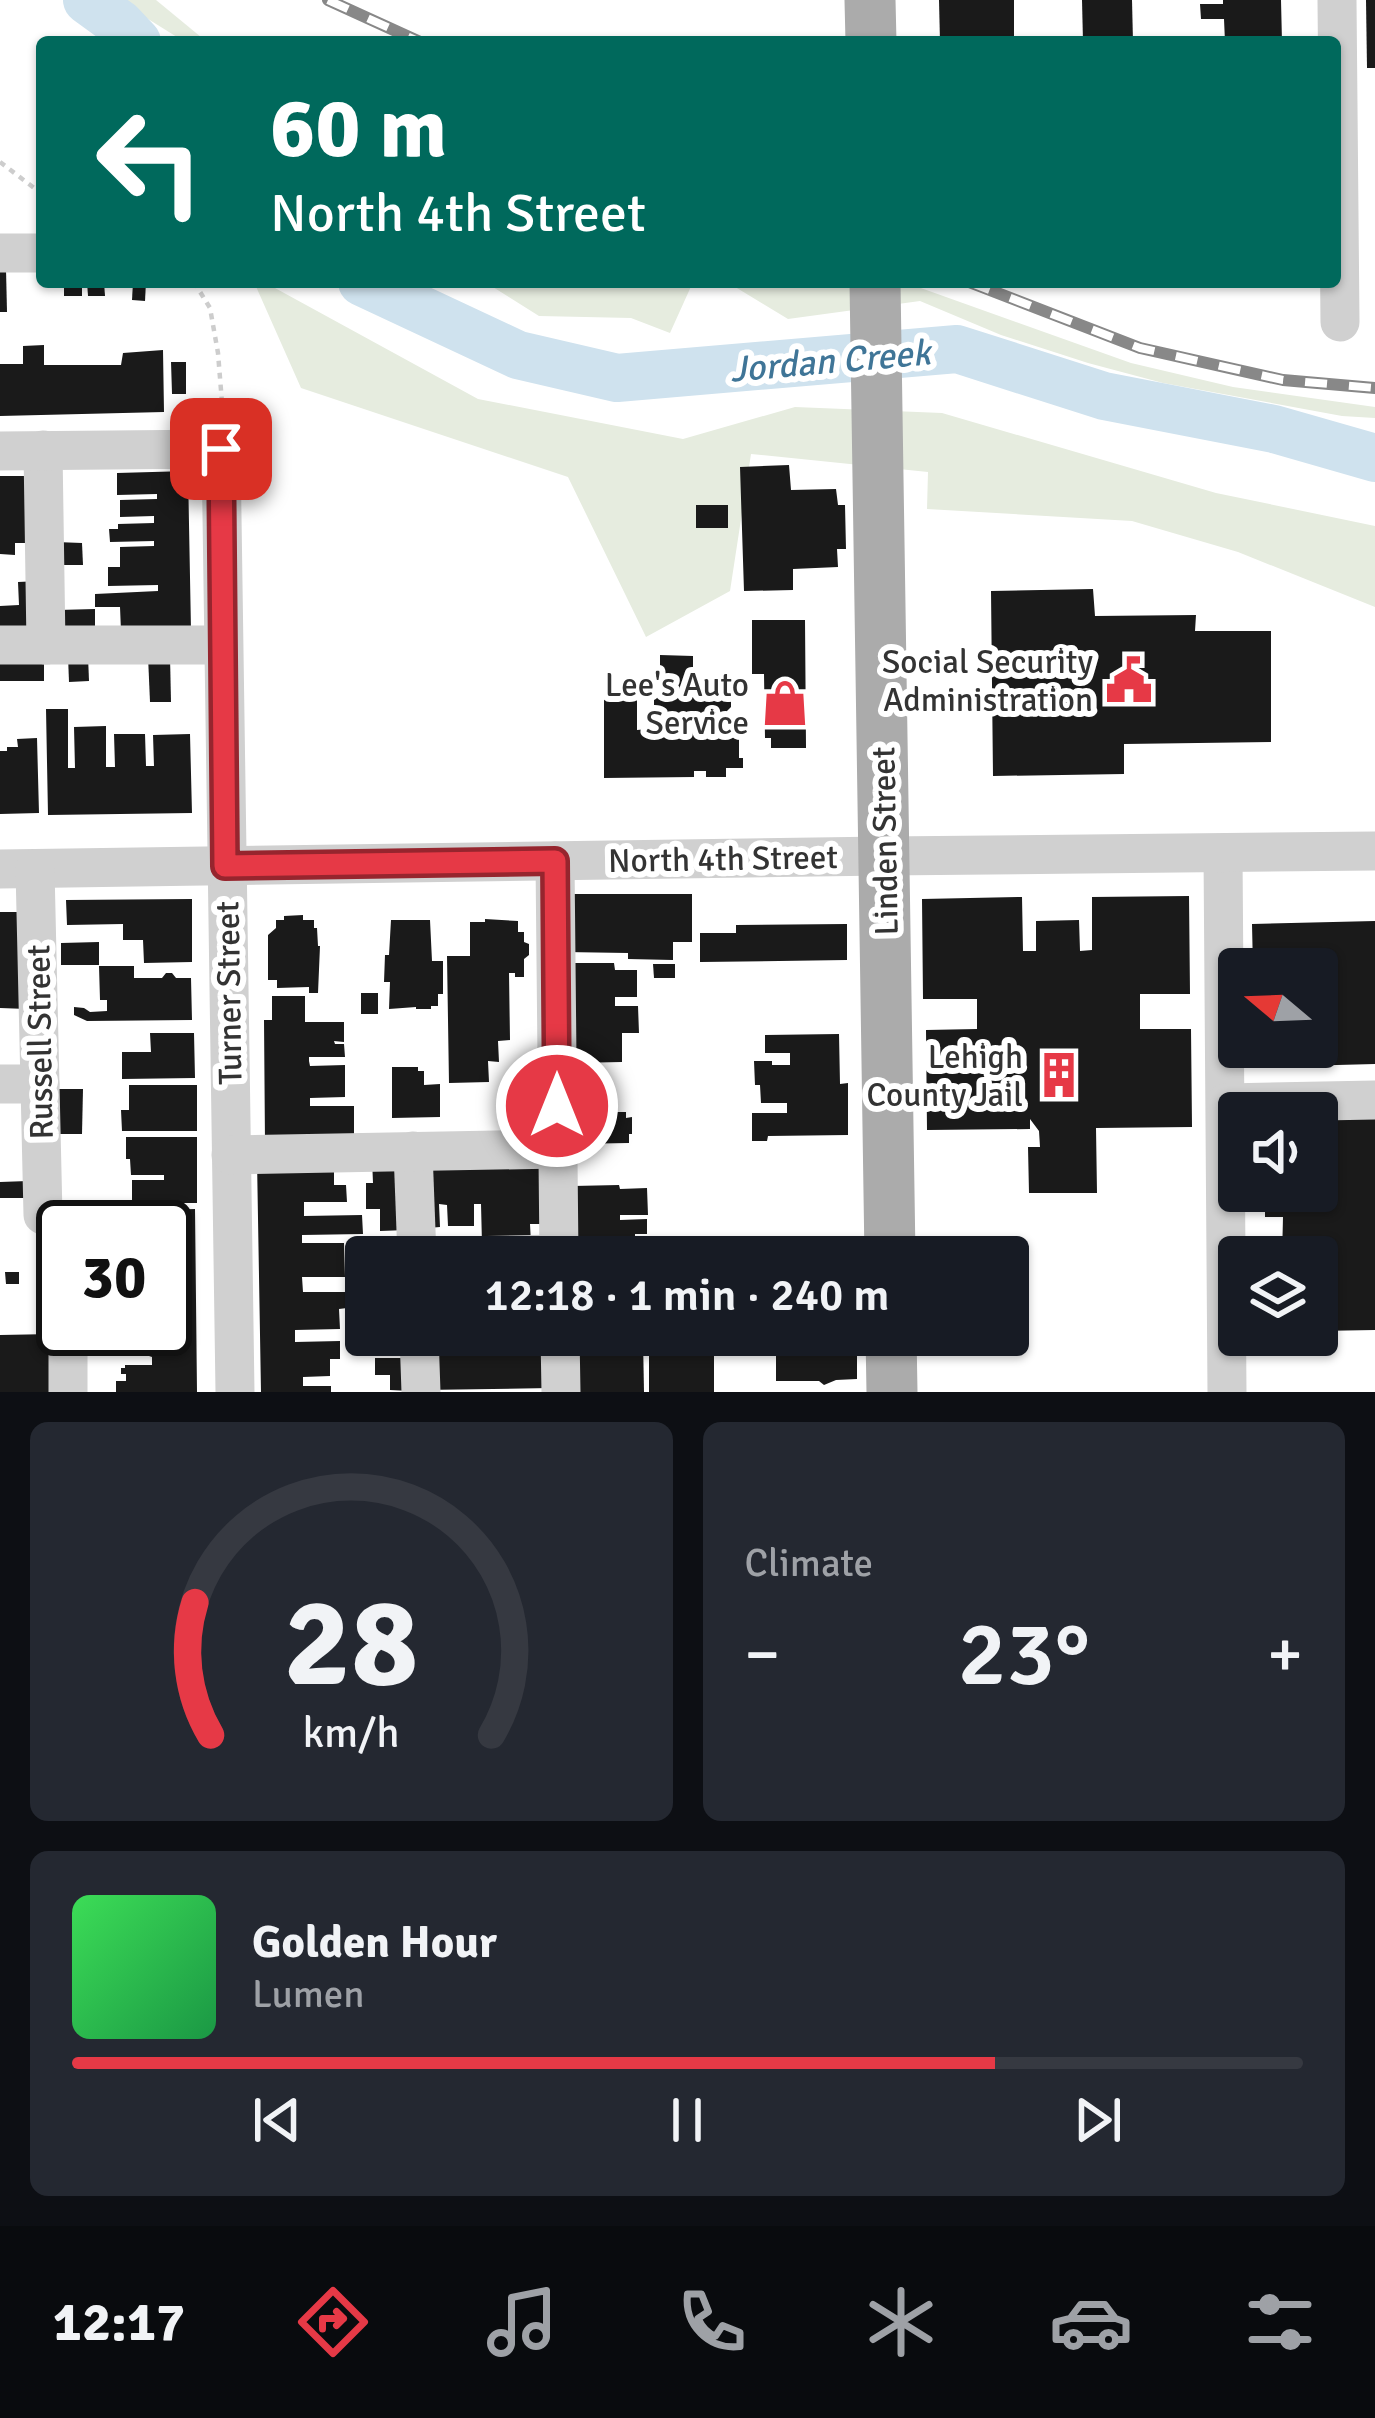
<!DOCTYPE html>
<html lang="en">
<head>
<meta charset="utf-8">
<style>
  :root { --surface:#171b24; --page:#242831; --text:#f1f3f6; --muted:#9ea1a6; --line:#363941; --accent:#e63946 }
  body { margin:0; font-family:Signika,sans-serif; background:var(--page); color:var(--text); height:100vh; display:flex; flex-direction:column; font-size:45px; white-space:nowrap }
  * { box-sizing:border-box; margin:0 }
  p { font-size:39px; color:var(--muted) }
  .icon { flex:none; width:66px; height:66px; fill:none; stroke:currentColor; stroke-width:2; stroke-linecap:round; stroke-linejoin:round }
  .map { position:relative; height:1392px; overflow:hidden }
  .side { display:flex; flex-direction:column; gap:30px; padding:30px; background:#0d0f14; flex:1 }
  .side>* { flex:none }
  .hud { position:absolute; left:36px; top:36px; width:1305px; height:252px; border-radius:12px; box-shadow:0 3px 9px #0004; background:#00695c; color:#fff; overflow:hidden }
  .needle { width:78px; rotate:289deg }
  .buttons { position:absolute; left:1218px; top:948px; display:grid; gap:24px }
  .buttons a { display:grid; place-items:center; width:120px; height:120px; border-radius:12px; background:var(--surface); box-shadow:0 3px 9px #0004; font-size:60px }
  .speed { position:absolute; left:36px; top:1200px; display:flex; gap:24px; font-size:60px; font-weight:700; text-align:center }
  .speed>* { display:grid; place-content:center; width:156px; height:156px; border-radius:50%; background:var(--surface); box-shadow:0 3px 9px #0004; line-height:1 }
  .speed .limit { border:6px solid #111; border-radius:18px; background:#fff; color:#111 }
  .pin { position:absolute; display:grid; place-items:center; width:102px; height:102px; color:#fff; margin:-51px; border-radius:24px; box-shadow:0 6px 18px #0006 }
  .me { position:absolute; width:132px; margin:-66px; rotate:0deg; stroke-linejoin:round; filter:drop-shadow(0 0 9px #0008) }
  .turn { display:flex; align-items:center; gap:42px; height:252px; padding:0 36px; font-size:54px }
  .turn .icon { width:156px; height:156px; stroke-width:2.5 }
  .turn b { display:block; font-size:84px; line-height:102px }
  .big { font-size:90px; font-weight:600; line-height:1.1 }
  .side .widget { flex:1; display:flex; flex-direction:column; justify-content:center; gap:18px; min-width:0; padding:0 42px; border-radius:18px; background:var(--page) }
  .side .dial { align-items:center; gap:0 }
  .dial svg { height:312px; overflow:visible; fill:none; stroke:var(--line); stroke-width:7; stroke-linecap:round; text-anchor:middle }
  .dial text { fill:var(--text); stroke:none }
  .song { display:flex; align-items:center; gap:36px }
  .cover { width:144px; height:144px; border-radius:18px; background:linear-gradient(135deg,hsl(130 70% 55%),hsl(140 70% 35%)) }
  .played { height:12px; border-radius:6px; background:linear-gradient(90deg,var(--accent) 75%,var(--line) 75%) }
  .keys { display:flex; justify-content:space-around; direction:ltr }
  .heat { display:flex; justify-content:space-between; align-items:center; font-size:66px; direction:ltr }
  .side .tiles { flex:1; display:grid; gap:30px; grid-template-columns:1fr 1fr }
  .widget:last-child { grid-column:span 2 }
  .trip { position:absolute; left:345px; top:1236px; width:684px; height:120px; border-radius:12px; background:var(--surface); box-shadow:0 3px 9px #0004; font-weight:600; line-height:120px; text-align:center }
  .tab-bar { display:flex; height:192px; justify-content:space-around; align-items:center; background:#090b0e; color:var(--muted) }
  .tab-bar .icon { width:84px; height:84px }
  .tab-bar .on { color:var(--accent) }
  .tab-bar b { font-size:54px; color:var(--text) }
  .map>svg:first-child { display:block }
</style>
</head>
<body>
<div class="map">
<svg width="1375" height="1392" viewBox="0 0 1375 1392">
  <rect width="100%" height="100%" fill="#fff"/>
  <g fill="#e6ecdf">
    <path d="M123,0H156L207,42H185L132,9Z"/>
    <path d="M254,282H264L478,399L683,439L795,407L942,413L1216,493L1375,526V607L1238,552L1132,521L927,509L928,472L751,454L730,591L646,637L568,477L301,388Z"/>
    <path d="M485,282H693L670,333L631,318L539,316Z"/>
    <path d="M727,282H904L1131,363L1233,387L1375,407V418L1342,416L1163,383L1088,363L1001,335L920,301L788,319Z"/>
  </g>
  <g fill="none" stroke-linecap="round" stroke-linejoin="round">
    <g stroke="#cfe2ee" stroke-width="48">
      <path d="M87,0L120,24L137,42"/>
      <path d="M362,282L518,355L617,378L957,349L1104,396L1274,429L1375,458"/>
    </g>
  </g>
  <g fill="#1a1a1a">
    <path d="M939,0H1014V42H940Z"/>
    <path d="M1082,0H1132L1133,42H1083Z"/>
    <path d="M1223,0H1281L1282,42H1225L1224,19H1201L1200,4H1223Z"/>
    <path d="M1366,0H1375V68H1367Z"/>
    <path d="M0,269H6L7,312H0Z"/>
    <rect x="64" y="282" width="18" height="14"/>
    <path d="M87,282H104L105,296H88Z"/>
    <path d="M133,282H146L145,301L132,300Z"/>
    <path d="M44,345V365H121L123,353L163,350L164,412L0,416V364H23V346Z"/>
    <path d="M171,362H186V394H172Z"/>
    <path d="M789,465L791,490L836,489L838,505H845L846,549H837L838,567L793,569V590L744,591L740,467Z"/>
    <path d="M188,471L191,630L121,631L120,607H95V594L158,591V585L108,586V567H120V547L154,546V541L110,542L109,529H118V524L154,523V516L120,517V500L157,499V494L117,495V473Z"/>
    <path d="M0,476H39V543H15V555L0,554Z"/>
    <rect x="696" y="505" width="32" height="23"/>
    <path d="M56,542L82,543L83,565H56Z"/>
    <path d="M40,581L41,629L0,630V606L19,605L18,582Z"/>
    <path d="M1093,589L1095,616L1196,615L1195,631H1271V742L1124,744V774L993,776L991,591Z"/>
    <path d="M95,609V633L58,634V610Z"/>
    <path d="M752,620H805L806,748H771V738H765L764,674H752Z"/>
    <path d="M660,655L693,656V686H727V696L731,700V707L727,711V729H735V734H739V758H743V768H726V777H706V771H694V777L604,778V698H637V730L648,729V712H654V671H660Z"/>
    <path d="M68,656H88L89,681L69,682Z"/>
    <path d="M148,656H170L171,702H150Z"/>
    <path d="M44,658V681H0V659Z"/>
    <path d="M46,709H68V768H75L74,727L106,726V767H115L114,734H145L146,766H154L153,735L190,734L192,813L48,815Z"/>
    <path d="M37,738L39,813L0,814V751H7V747H18L17,739Z"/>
    <path d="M564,894H692V942H673V960L628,959V953L564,952Z"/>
    <path d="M1189,896L1190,994H1140V1029H1191L1192,1127L1096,1128L1097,1193H1029L1028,1147H1040L1039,1131L1030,1119V1129L927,1130L926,1030L977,1029V999H923L922,899L1022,897L1023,951H1036V921L1079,920L1080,951L1092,950V897Z"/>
    <path d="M192,899V962L144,963L143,940H123V924L67,925L66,900Z"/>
    <path d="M0,912H26L27,1009L0,1008Z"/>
    <path d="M303,915V920H314V928H317L318,946H320L318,993H309V987L277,988V980H268V935L276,928V920H284V916Z"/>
    <path d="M485,919L518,921V932H524V942L529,944V955L524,959V977H515V973H509L510,1040L498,1041L499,1062L488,1061L489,1082L449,1083L447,956H470V922H485Z"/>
    <path d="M391,920H430L432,961H443V994H438V1006H431V1009H416V1007L389,1009L390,982H384L385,955H389Z"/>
    <path d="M1375,921V1064L1255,1067L1254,1047H1317V969H1253L1252,924Z"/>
    <path d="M847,924V960L700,962V933H736V925Z"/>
    <path d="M99,942V965H61V943Z"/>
    <path d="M571,963H614L615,970H637V997H615V1006H638L639,1033H622V1062L572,1063Z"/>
    <path d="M653,964H675V978H654Z"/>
    <path d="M99,966H134V978H162L166,973H172L176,978H191L192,1020L87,1021L74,1015V1007L84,1008L90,1012L107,1011V1000H100Z"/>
    <rect x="361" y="993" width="17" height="21"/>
    <path d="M272,996H305V1022H344V1042L334,1041L335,1044H344L345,1057H309V1061L310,1066L345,1065V1097L310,1098V1106H354V1143L265,1144L264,1020H272Z"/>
    <path d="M150,1033H194L195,1078L122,1079V1052H151Z"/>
    <path d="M839,1034L840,1084L848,1083V1135L768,1136L767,1141H752V1113H787V1103H761L760,1085H755L754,1061H772V1065H790V1053H765V1035Z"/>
    <path d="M392,1067H418V1071H424V1085L440,1084V1117L392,1118Z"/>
    <path d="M129,1085H197V1131H122L121,1110H129Z"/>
    <path d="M50,1089H83L82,1134H49Z"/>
    <path d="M595,1108L596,1112H626V1118L632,1117V1134H629V1143L570,1144L569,1109Z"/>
    <path d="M1375,1118V1330L1317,1331V1257H1282L1283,1217H1265V1191H1317V1120Z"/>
    <path d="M126,1137H197V1203H132V1180H164V1175H131L130,1159H126Z"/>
    <path d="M411,1158L407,1230L380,1231V1209H366V1183H373L372,1159Z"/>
    <path d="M334,1159V1185H346L347,1202H304V1216L362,1215L363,1234L302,1235V1243H344L345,1277H302L303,1292H346L347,1308L339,1309L340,1329L295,1330V1342L340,1341V1359H330V1376L303,1377V1386H331V1392H261L257,1160Z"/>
    <path d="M546,1159L547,1224H530L531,1243L482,1244L481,1204H474V1226H448L447,1205L439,1204L440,1227L428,1228L423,1161Z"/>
    <path d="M28,1181V1198H0V1182Z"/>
    <path d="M619,1185L620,1189L647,1188L648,1215H620V1220L647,1219V1234H635V1243L616,1244V1250H634V1257H574L573,1186Z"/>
    <path d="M49,1207H86L85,1227H63V1231H44Z"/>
    <path d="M195,1209L197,1392H116V1381H126V1374H121V1368H125V1365H152V1357L143,1354L142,1343H155L156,1329H165V1227H130V1211Z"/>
    <path d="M407,1236L408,1257H381V1238Z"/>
    <path d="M63,1269V1284L43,1285L42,1270Z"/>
    <path d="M5,1272H19V1284H6Z"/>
    <path d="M53,1334L61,1392H0V1335Z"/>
    <path d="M428,1335H460V1350H468V1335H500L501,1350H511V1335H543L551,1388L423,1390Z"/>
    <path d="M692,1335H714V1392H649V1343H692Z"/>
    <path d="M1270,1335H1317V1353L1269,1354Z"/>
    <path d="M643,1339L644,1392H573V1340Z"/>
    <path d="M776,1355H857V1379L836,1380L824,1385L819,1381H776Z"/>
    <path d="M375,1358H410V1391L390,1390V1375H375Z"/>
  </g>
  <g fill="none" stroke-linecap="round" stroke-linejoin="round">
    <g stroke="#cdcdcd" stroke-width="4.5" stroke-dasharray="6 6" stroke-linecap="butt">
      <path d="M0,162L42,194"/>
      <path d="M194,282L210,308L218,353L223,415"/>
    </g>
    <g stroke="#d0d0d0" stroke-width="39">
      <path d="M1337,0L1340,322"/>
      <path d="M0,253H42"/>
      <path d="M43,450L46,645"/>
      <path d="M0,451L221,449L235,1392"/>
      <path d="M0,645H222"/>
      <path d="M1223,853L1227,1392"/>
      <path d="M555,861L559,1257"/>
      <path d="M0,869L884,856L1375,851"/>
      <path d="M35,869L43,1215"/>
      <path d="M0,1084H40"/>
      <path d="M1226,1103L1375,1100"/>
      <path d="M413,1151L417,1257"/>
      <path d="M231,1155L557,1149"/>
      <path d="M417,1257L559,1254"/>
      <path d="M68,1329V1392"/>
      <path d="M419,1335L421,1392"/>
      <path d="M560,1335L561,1392"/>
    </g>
    <g stroke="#ababab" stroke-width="51">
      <path d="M870,0L871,42"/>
      <path d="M875,282L890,1257"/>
      <path d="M891,1335L892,1392"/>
    </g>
    <defs>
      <g id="rail">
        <path d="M328,0L420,42"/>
        <path d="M969,282L1140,348L1283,380L1375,388"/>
      </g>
    </defs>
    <use href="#rail" stroke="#888" stroke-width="12"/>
    <use href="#rail" stroke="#fff" stroke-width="8" stroke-dasharray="22" stroke-linecap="butt"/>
  </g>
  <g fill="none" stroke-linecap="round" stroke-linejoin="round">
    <defs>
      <path id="route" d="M221,449L225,866L555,861L557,1106"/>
    </defs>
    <use href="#route" stroke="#96252e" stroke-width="30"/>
    <use href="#route" stroke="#e63946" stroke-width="21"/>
  </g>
  <defs>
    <symbol id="civic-bare" viewBox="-9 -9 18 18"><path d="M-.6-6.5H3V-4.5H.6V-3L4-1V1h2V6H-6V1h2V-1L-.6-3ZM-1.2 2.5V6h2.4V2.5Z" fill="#e63946" stroke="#fff" stroke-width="2.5" paint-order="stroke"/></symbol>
    <symbol id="shop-bare" viewBox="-9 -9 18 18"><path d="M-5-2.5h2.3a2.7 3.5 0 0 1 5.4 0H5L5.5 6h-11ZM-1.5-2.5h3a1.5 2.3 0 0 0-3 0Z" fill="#e63946" stroke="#fff" stroke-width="2.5" paint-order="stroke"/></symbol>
    <symbol id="building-bare" viewBox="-9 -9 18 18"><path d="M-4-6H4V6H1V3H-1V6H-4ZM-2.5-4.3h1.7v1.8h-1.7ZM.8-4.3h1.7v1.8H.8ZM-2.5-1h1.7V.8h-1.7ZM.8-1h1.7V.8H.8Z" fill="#e63946" stroke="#fff" stroke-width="2.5" paint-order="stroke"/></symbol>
  </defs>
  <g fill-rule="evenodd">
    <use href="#civic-bare" x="1096" y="647" width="66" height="66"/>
    <use href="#shop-bare" x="752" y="670" width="66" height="66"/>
    <use href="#building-bare" x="1026" y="1042" width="66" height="66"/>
  </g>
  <g text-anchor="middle" stroke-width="12" stroke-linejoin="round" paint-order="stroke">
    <g font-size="33" fill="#333" stroke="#fff" text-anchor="end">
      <text x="1093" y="673">Social Security<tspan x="1093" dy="38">Administration</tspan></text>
      <text x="749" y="696">Lee's Auto<tspan x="749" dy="38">Service</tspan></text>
      <text x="1023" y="1068">Lehigh<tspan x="1023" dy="38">County Jail</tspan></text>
    </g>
    <g font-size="33" fill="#333" stroke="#fff">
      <text transform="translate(884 841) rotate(-91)" y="12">Linden Street</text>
      <text transform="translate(723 858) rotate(-1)" y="12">North 4th Street</text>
      <text transform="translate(228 993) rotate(-91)" y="12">Turner Street</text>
      <text transform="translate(39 1042) rotate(-91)" y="12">Russell Street</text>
    </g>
    <g font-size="36" font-style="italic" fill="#3f7597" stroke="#fff">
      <text transform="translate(830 360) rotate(-5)" y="13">Jordan Creek</text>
    </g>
  </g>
</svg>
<div class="buttons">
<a><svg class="needle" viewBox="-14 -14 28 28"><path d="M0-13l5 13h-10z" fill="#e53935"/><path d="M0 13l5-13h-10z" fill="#9ea1a6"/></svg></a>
<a><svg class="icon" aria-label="sound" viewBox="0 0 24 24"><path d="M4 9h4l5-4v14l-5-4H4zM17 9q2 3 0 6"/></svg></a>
<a><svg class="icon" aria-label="layers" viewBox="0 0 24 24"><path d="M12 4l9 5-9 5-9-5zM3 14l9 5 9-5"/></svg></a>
</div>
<div class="speed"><div class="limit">30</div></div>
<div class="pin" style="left:221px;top:449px;background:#d93025"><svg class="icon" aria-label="arrive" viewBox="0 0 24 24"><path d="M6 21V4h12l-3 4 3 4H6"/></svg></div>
<svg class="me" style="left:557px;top:1106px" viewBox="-20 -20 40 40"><circle r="17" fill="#e63946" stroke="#fff" stroke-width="3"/><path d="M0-11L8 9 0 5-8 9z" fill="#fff"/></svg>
<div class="trip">12:18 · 1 min · 240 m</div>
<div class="hud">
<div class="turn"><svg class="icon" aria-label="left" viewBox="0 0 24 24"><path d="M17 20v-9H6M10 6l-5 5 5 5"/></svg><div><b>60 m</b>North 4th Street</div></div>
</div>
</div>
<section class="side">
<div class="tiles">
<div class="widget dial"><svg viewBox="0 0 100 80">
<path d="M14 69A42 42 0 1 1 86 69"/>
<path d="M14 69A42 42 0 0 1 10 35" stroke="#e63946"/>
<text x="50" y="56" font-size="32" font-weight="700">28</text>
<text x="50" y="72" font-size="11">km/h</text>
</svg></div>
<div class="widget"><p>Climate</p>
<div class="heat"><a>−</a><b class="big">23°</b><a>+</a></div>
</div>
<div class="widget">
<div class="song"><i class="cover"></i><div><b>Golden Hour</b><p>Lumen</p></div></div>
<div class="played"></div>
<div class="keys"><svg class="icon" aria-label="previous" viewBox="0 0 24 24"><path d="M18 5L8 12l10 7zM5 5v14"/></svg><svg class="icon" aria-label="pause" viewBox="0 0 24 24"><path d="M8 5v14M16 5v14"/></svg><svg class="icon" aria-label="next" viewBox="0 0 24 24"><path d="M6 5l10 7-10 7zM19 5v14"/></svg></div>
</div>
</div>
</section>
<nav class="tab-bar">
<b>12:17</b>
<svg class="icon on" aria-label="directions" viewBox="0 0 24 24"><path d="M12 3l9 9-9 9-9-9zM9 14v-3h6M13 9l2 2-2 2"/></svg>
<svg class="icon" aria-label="music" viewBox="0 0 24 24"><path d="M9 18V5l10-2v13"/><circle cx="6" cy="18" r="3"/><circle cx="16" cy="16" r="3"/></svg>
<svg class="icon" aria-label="phone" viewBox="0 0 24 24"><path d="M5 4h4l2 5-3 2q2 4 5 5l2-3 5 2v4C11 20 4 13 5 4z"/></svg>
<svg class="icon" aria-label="climate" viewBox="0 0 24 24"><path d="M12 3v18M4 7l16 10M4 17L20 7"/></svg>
<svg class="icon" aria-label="car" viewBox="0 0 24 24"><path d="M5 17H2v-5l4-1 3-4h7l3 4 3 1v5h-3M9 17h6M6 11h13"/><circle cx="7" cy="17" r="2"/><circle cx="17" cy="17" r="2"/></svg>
<svg class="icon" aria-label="filters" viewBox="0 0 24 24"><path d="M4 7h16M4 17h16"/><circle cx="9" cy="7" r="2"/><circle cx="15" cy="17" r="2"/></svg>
</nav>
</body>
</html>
